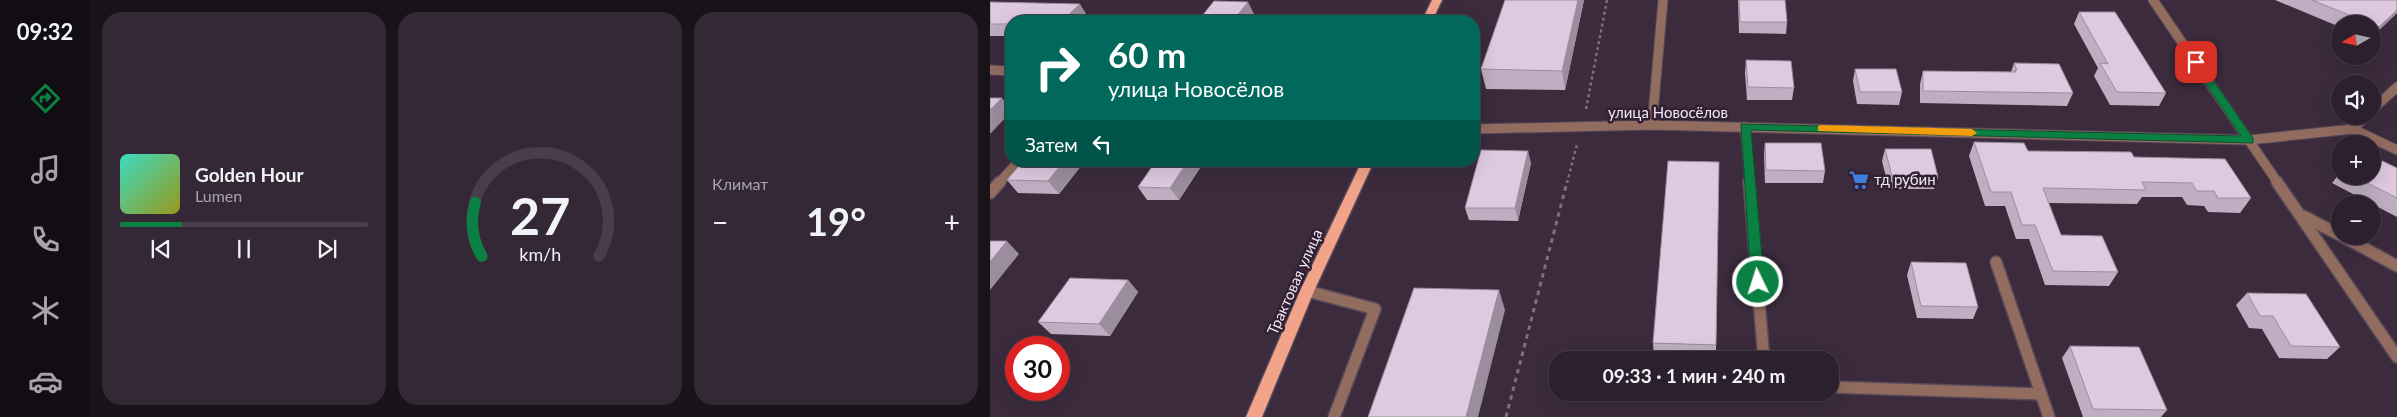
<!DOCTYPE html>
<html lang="ru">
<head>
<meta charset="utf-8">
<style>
  :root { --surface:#2c202e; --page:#342836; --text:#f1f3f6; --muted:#a6a3aa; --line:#483e4a; --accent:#0b8043 }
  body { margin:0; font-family:Lato,sans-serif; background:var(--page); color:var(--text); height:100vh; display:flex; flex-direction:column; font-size:19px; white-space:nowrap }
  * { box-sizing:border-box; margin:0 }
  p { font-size:16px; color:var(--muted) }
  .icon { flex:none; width:28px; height:28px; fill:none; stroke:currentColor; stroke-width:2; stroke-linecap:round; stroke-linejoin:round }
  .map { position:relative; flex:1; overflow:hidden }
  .details { display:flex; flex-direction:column; gap:12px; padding:12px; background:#181219; width:900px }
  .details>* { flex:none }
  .guide { position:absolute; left:15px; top:15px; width:475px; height:152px; border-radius:20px; box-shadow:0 5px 20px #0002,0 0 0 1px var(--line); background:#00695c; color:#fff; overflow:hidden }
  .needle { width:32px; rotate:261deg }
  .tools { position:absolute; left:1341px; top:15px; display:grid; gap:10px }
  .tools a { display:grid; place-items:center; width:50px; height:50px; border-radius:50%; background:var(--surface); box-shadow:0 5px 20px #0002,0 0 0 1px var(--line); font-size:25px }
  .speed { position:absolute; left:15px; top:336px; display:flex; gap:10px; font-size:25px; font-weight:700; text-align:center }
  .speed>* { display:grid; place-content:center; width:65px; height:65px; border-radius:50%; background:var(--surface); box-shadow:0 5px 20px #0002,0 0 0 1px var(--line); line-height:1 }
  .speed .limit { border:8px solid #d22; background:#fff; color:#111 }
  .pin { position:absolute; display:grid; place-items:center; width:42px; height:42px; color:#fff; margin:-21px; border-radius:10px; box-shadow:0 2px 8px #0006 }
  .me { position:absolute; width:55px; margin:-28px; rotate:356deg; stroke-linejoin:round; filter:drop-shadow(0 0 4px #0008) }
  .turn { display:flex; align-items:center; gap:18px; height:105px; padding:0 20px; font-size:22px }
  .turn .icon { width:65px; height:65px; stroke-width:2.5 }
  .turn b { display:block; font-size:35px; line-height:42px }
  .then { display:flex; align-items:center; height:48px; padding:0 20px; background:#0003; gap:10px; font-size:19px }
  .big { font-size:38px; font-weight:700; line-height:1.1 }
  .details .card { flex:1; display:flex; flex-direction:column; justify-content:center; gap:8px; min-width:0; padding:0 18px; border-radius:20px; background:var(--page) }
  .details .dial { align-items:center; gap:0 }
  .dial svg { height:130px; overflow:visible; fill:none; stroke:var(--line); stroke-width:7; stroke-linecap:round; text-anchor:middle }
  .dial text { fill:var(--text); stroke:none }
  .song { display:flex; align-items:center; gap:15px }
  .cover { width:60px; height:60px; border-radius:8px; background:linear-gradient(135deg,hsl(170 70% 55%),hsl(60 70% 35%)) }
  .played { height:5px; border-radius:2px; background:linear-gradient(90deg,var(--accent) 25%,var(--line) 25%) }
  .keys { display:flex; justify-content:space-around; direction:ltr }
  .heat { display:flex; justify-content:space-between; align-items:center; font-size:28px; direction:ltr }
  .details .tiles { flex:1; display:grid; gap:12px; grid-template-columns:repeat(3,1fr) }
  .trip { position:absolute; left:559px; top:351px; width:290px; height:50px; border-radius:20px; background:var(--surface); box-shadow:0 5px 20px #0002,0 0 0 1px var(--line); font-weight:700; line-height:50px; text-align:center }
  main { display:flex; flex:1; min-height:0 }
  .tab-bar { display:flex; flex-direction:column; width:90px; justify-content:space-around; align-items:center; background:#120d12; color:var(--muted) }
  .tab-bar .icon { width:35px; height:35px }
  .tab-bar .current { color:var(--accent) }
  .tab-bar b { font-size:22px; color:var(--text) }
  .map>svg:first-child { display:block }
</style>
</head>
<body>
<main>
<nav class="tab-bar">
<b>09:32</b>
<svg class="icon current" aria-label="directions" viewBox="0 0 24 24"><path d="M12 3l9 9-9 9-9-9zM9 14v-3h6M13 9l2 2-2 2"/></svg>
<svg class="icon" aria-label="music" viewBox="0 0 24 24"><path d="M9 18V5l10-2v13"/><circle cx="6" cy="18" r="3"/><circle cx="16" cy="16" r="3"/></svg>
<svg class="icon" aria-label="phone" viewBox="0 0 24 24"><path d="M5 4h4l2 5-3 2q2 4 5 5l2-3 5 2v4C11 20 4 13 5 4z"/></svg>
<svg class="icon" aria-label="climate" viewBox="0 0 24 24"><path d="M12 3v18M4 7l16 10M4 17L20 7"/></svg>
<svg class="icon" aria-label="car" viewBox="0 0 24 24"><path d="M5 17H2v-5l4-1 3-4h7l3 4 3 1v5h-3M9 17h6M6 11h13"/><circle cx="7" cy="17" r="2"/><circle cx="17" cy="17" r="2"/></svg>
</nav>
<section class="details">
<div class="tiles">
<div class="card">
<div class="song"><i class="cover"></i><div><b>Golden Hour</b><p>Lumen</p></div></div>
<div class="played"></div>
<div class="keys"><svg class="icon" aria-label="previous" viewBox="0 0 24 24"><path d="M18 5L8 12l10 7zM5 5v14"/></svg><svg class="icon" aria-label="pause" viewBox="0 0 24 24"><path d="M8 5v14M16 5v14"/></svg><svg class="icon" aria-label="next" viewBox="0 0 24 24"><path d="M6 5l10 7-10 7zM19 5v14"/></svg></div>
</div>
<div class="card dial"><svg viewBox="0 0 100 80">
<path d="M14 69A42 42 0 1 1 86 69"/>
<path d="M14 69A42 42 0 0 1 10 36" stroke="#0b8043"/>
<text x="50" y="56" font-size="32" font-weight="700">27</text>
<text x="50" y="72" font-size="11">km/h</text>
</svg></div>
<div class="card"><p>Климат</p>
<div class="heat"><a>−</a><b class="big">19°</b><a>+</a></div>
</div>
</div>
</section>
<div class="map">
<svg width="1407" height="417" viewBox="0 0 1407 417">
  <rect width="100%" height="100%" fill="#3b2b3d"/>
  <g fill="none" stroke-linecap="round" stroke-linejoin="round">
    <defs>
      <path id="service" d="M317,291L385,309L344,417"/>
      <g id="minor-far1">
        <path d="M1163,0L1288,183"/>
        <path d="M0,70L21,71"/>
        <path d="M1382,110L1407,87"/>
        <path d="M662,125L673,0"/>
        <path d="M755,127L760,183"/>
        <path d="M484,129L662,125L1259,140L1363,129L1407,150"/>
        <path d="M1363,129L1376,116"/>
        <path d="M9,183L29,161"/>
      </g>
      <g id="minor">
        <path d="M759,182L774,360"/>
        <path d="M1287,182L1407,357"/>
        <path d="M0,193L10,182"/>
        <path d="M1313,216L1350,235"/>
        <path d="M1352,236L1407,266"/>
        <path d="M1006,262L1059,417"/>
        <path d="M840,387L1051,394"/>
      </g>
      <g id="primary">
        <path d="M442,0H452L442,21H432Z"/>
        <path d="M372,161H384L324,291L272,417H256L310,291Z"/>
      </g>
    </defs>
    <use href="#service" stroke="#58495a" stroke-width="14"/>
    <use href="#minor-far1" stroke="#58495a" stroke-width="11"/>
    <use href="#minor" stroke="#58495a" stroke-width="14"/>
    <use href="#primary" stroke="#58495a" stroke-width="3"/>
    <g stroke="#7d6f7f" stroke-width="2.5" stroke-dasharray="3 3" stroke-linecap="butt">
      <path d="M596,109L617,0"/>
      <path d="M577,183L587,144"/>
    </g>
    <path stroke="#7d6f7f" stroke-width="3" stroke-dasharray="4.5 4.5" stroke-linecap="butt" d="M516,417L577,182"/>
    <use href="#service" stroke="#926c5f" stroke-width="11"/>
    <use href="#minor-far1" stroke="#926c5f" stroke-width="9"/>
    <use href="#minor" stroke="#926c5f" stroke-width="11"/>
    <use href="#primary" fill="#f1a48a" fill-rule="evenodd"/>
  </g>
  <g fill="#bfadc1">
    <path d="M594,0L575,90L496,89L491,69Z"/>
    <path d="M748,0H795L797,22L796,34L749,33Z"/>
    <path d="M1285,0H1407V13L1382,37V24H1350V27Z"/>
    <path d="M0,2L98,17L21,21V36H0Z"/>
    <path d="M1089,12L1176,93L1169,106L1120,105L1104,76L1108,68L1084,24Z"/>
    <path d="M756,60L804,88L802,100H757L755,73Z"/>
    <path d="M1024,63L1083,93L1077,106L930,103V84L933,71L1021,72Z"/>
    <path d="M865,69L912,92L909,105L867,104L863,81Z"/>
    <path d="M984,142L1038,151L1144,157L1261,198L1250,213L1218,212L1214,206L1197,205L1192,197H1152L1147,204L1058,203L1071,235L1128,272L1119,286L1055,285L1039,239H1026L1015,206H995L979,156Z"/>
    <path d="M775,143L835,171L833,183H775L774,155Z"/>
    <path d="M895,149L948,177L944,189H899L892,161Z"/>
    <path d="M33,161H95L69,194L28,193L17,180Z"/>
    <path d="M166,161H210L212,165L189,200H157L148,187Z"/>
    <path d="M541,163L528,221L479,220L475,208Z"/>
    <path d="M1407,168V217L1342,183L1350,173V176H1382Z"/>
    <path d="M921,262L988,307L983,319L927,318L917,275Z"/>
    <path d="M138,280L148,292L120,336L61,334L48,322Z"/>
    <path d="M1257,293L1350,347L1337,359L1289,358L1272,329L1259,328L1246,305Z"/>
    <path d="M663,343L726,345V360L664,359Z"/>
    <path d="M1080,346L1177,410L1171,417H1093L1072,358Z"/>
  </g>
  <g fill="#9b8d9d">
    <path d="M588,0H594L575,90L572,71Z"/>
    <path d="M258,2L264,14L258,21H243Z"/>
    <path d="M90,4L98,17L93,21H72Z"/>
    <path d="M1407,10L1406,14L1382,37L1389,27Z"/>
    <path d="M12,98L21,109V112L0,134V110Z"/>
    <path d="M538,151L541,163L528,221L525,208Z"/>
    <path d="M74,161H95L69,194L58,181Z"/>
    <path d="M198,161H210L212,165L189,200L180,188Z"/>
    <path d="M17,241L29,254L0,290V262Z"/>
    <path d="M138,280L148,292L120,336L109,324Z"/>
    <path d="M509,290L515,310L488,417H476Z"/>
  </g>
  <g fill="#dec9e0" stroke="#9b8d9d">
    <path d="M515,0H588L572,71L491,69Z"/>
    <path d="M749,0H795L797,22H750Z"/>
    <path d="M1322,0H1407V10L1389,27Z"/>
    <path d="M224,1L258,2L243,21H208Z"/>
    <path d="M0,2L90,4L72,21H21V24H0Z"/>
    <path d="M1089,12H1125L1176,93L1127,92L1110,63L1118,64Z"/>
    <path d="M756,60L801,61L804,88L758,87Z"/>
    <path d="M1024,63L1069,64L1083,93L933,91V71L1026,72L1025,70H1027Z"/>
    <path d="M865,69H906L912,92H870Z"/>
    <path d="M0,98H12L0,110Z"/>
    <path d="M984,142L1034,143L1038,151L1141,152L1144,157L1235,159L1261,198H1228L1224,191H1207L1202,183L1152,182L1156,190L1053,188L1071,235L1112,236L1128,272L1063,271L1045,225H1032L1021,192H1001Z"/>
    <path d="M775,143H831L835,171L776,170Z"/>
    <path d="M895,149H941L948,177L902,176Z"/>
    <path d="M491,150L538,151L525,208H475Z"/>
    <path d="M1382,156L1407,168V198L1364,176H1382Z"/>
    <path d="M33,161H74L58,181L17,180Z"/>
    <path d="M166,161H198L180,188L148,187Z"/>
    <path d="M678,161L729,162L726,345L663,343Z"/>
    <path d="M0,241H17L0,262Z"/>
    <path d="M921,262L976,263L988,307L931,306Z"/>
    <path d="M80,278L138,280L109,324L48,322Z"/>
    <path d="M424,288L509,290L476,417H378Z"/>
    <path d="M1257,293L1316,294L1350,347L1301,346L1283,316H1270Z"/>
    <path d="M1080,346L1149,347L1177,410L1103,409Z"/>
  </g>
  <path fill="#0b8043" stroke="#07532c" d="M1202,60H1209L1263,138V143L761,130L774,282L768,287L761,282L751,124L1251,136L1201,62Z"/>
  <path fill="#f59e0b" d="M831,125L982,129L987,133L982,136L828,131V126Z"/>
  <defs>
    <symbol id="supermarket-bare" viewBox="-9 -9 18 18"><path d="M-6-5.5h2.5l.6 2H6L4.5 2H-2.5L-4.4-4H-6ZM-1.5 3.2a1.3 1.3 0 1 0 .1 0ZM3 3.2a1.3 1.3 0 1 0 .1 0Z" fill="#3f7fe0" stroke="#312133" stroke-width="2.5" paint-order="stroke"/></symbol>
  </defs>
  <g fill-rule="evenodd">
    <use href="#supermarket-bare" x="855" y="166" width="28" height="28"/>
  </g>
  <g text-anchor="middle" stroke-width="5" stroke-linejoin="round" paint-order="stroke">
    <g font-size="15" fill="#f1e6f2" stroke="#312133">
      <text x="678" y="118">улица Новосёлов</text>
      <text transform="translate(305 282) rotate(-66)" y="5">Трактовая улица</text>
    </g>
    <g font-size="15" fill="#f1e6f2" stroke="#312133" text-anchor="start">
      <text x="884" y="185">тд рубин</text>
    </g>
  </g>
</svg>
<div class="tools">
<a><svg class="needle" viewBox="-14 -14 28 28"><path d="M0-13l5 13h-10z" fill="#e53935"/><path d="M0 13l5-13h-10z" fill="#a6a3aa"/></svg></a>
<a><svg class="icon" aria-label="sound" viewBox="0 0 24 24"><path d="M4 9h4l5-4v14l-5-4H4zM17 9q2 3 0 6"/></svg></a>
<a>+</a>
<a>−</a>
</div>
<div class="speed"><div class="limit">30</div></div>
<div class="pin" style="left:1206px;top:62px;background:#d93025"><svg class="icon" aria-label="arrive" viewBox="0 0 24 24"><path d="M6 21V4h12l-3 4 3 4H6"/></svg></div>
<svg class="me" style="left:768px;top:282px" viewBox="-20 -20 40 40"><circle r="17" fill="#0b8043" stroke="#fff" stroke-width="3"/><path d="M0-11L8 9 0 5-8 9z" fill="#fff"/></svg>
<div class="trip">09:33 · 1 мин · 240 m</div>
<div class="guide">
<div class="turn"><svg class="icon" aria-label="right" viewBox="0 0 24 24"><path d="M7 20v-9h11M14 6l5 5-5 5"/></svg><div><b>60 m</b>улица Новосёлов</div></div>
<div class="then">Затем<svg class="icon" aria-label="left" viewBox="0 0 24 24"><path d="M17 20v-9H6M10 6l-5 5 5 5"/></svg></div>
</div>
</div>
</main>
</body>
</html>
